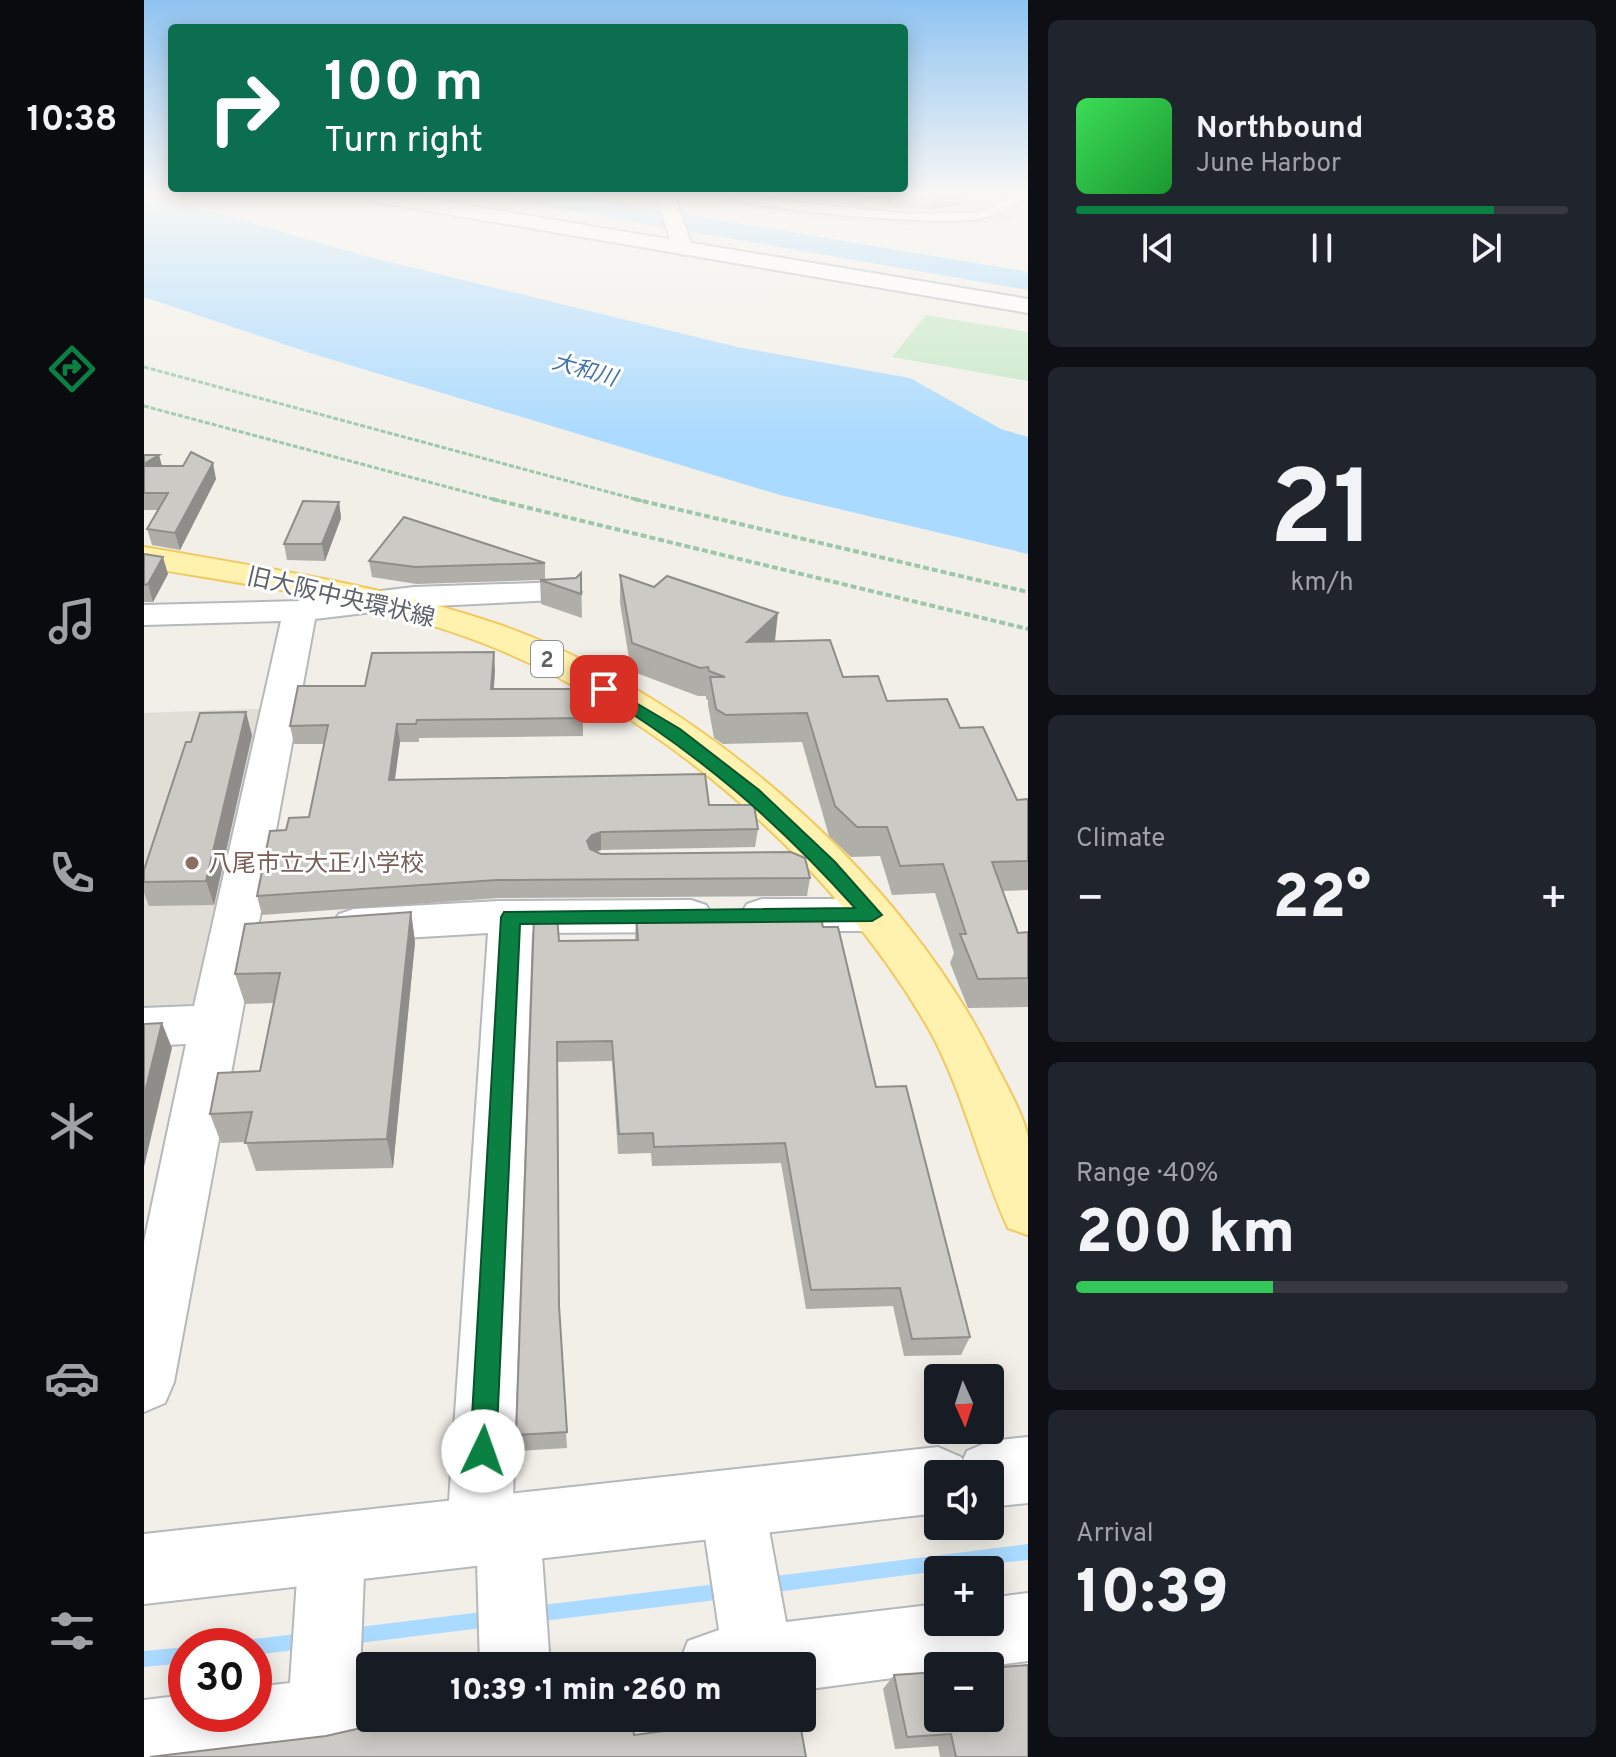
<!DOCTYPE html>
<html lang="en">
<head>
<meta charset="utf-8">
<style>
  :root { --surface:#171b24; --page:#20242c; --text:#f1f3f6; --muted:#9ea1a6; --line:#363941; --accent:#0b8043 }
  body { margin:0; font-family:Overpass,"Noto Sans JP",sans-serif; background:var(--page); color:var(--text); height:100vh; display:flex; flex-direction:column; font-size:30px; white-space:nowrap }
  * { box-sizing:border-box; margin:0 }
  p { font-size:26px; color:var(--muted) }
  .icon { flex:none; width:44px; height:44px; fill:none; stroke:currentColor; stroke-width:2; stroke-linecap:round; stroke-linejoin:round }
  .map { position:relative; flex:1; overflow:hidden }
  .drawer { display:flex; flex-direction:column; gap:20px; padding:20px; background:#0d0f14; width:588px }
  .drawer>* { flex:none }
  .guide { position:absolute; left:24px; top:24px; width:740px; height:168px; border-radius:8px; box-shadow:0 4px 20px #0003; background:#0b6e4f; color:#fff; overflow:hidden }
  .needle { width:52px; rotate:177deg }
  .tools { position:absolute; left:780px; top:1364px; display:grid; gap:16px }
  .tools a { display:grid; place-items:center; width:80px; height:80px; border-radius:8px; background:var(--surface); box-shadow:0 4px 20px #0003; font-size:40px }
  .speed { position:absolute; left:24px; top:1628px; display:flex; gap:16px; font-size:40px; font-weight:700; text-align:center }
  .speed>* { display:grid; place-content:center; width:104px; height:104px; border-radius:50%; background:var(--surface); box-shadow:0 4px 20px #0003; line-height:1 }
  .speed .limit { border:12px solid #d22; background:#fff; color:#111 }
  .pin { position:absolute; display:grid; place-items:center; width:68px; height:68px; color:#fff; margin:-34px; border-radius:16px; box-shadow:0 4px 12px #0006 }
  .me { position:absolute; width:88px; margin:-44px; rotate:3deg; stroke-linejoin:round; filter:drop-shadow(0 0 6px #0008) }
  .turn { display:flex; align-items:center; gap:28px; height:168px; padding:0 24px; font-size:36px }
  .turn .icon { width:104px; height:104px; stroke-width:2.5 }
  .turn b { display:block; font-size:56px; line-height:68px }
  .big { font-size:60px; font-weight:800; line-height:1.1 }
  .drawer .tile { flex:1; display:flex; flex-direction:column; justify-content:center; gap:12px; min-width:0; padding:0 28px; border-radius:12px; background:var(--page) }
  .drawer .dial { align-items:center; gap:0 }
  .dial b { font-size:104px; line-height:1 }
  .song { display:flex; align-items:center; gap:24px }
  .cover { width:96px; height:96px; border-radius:12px; background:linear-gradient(135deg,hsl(130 70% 55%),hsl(130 70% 35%)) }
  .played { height:8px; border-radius:4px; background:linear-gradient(90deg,var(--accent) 85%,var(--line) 85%) }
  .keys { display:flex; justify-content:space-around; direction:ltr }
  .heat { display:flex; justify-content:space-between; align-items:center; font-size:44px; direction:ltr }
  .charge { height:12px; border-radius:6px; background:linear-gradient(90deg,#34c759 40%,var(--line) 0) }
  .trip { position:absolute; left:212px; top:1652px; width:460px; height:80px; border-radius:8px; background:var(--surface); box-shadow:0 4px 20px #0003; font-weight:800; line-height:80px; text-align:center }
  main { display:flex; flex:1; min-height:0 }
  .menu { display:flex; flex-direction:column; width:144px; justify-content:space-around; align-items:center; background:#090b0e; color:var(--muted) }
  .menu .icon { width:56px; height:56px }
  .menu .on { color:var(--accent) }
  .menu b { font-size:36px; color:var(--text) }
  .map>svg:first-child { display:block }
</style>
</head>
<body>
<main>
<nav class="menu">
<b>10:38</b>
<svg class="icon on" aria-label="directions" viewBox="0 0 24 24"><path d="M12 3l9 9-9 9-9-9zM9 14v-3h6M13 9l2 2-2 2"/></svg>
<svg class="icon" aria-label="music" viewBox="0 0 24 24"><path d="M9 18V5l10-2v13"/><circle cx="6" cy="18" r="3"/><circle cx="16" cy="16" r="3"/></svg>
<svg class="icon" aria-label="phone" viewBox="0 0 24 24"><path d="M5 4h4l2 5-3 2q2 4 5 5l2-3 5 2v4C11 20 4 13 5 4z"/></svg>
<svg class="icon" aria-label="climate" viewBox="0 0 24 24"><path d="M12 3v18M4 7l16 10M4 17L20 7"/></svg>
<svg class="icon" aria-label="car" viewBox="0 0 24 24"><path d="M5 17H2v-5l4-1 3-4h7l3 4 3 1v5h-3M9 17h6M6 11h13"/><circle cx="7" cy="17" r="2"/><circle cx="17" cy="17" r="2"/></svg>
<svg class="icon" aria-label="filters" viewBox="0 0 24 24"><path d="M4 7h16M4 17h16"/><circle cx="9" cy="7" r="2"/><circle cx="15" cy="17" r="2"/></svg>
</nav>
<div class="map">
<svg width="884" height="1757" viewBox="0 0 884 1757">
  <rect width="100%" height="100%" fill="#f1efe8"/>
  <path fill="#e0deda" d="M536,195H884V210L860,223L765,225L665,218L570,200L538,201Z"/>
  <path fill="#e1ded6" d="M135,708L60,1013L0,1015V713Z"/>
  <path fill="#c5e8c5" d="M782,315L884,332V381L748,357Z"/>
  <path fill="#aadaff" d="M0,195H11L225,257L593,347L766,378L857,429L884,437V554L636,495L166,353L0,297Z"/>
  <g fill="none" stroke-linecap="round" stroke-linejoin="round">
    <g fill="#aadaff" fill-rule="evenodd">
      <path d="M884,1544V1560L794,1570V1571L624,1593L618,1591L616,1585L618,1579L624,1577Z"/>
      <path d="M581,1583L587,1585L589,1591L587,1597L581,1599L390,1622L384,1620L382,1614L384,1608L390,1606Z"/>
      <path d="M346,1611L352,1613L354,1619L352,1625L346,1627L207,1644L201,1642L199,1636L201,1630L207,1628Z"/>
      <path d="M160,1633L166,1635L168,1641L166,1647L160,1649L110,1655V1646H102L104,1641L110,1639Z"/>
      <path d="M42,1647V1663L0,1667V1651Z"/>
    </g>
    <path fill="#aadaff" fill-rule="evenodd" d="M367,195H428L884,272V290L380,203L371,201Z"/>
    <defs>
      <path id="service" d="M581,195L764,214L834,213L874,195H884V198C870,204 854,214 839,218C806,227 609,211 581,195Z"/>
      <g id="minor">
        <path d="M512,195H530L549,249L546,253L539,255L529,249Z"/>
        <path d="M421,582L432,585L437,592L432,599L270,607L171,619L30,1382L21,1403L0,1412V1242L42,1044L0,1046V1008L50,1006L137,621L0,625V605L156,601L270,587Z"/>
        <path d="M618,899H728L743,904L750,915L743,926L728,931H618L603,926L596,915L603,904Z"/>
        <path d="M547,900L562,905L569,916L562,927L547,932L388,933L369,1498L387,1506L396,1529L406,1666H336L333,1562L312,1554L303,1531L344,933L210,941L195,936L188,925L195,914L210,909L355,901Z"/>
        <path d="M588,1471L611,1480L620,1503L642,1622L794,1604V1622H846V1598L884,1593V1661L845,1666H794V1672L658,1690V1666H534L544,1641L575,1630L556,1503L565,1480Z"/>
        <path d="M188,1516L211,1526L221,1549L216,1675L226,1673V1718H258L251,1734C179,1757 78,1757 0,1757V1700L42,1695V1714H110V1687L146,1683L155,1549L165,1526Z"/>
      </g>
      <path id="tertiary" d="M884,1437V1503L846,1507V1474H794V1513L0,1604V1534L794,1447L817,1457L819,1460L823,1451L846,1441Z"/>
      <path id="secondary" d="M218,195H261L884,299V313L227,201Z"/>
      <path id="primary" d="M0,547C120,568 244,586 359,626C552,695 759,875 849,1059C861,1083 878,1111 884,1137C884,1162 884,1208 884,1235L864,1228C835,1164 820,1093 786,1031C692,865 514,710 336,642C230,601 112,586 0,567Z"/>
    </defs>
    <use href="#service" stroke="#b5b8bc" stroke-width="4"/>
    <use href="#minor" stroke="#b5b8bc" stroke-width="4"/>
    <use href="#tertiary" stroke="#b5b8bc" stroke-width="4"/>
    <use href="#secondary" stroke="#b6babf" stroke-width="4"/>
    <use href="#primary" stroke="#f2c960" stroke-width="4"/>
    <g stroke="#9cc7a9" stroke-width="3" stroke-dasharray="5 2" stroke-linecap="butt">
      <path d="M0,367L498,501"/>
      <path d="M0,406L356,501"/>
    </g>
    <g stroke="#9cc7a9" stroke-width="4" stroke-dasharray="6 3" stroke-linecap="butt">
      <path d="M348,499L884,629"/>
      <path d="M490,499L884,592"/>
    </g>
    <use href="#service" fill="#fff" fill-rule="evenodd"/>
    <use href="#minor" fill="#fff" fill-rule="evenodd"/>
    <use href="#tertiary" fill="#fff" fill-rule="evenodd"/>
    <use href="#secondary" fill="#fff" fill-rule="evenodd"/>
    <use href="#primary" fill="#fff2af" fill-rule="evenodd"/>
  </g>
  <g fill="#afaea9">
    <path d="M715,195H818L816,206L785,209L747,208L718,199Z"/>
    <path d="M0,455H15L18,466L72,479L36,550L8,545L3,529L14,510H0Z"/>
    <path d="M195,502L197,518L181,561L143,560L140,544Z"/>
    <path d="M0,554L24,574L9,602H0Z"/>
    <path d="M225,561L401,563V579L432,578L437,573L438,618L397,604L396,580L273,584L228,577Z"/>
    <path d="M476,575L631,641L630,642L743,701L816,728L873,800L884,799V890L859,891L874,933L884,932V1007L824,1008L806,963L810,953L791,893L748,895L736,856L707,857L685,836L658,742L579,744L570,738L564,705V700L562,699V696H554L487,671L476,603Z"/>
    <path d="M351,670L350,689H439V736L275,738V742H256L251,780L565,805L614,829L611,847L457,850L452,852L457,854L666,878L663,896L355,898L118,915L113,896L142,830L165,817L180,744H150L146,726Z"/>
    <path d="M108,735L70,905L5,906L0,893V870Z"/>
    <path d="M267,912L271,942L249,1168L112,1171L102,1142L77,1143L66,1114L116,1071L130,1003L101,1004L91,974Z"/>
    <path d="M492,915L679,927L732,1087L826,1337L817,1355L760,1356L749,1306L662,1309L637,1163L508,1166L507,1153L474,1154L468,1061L414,1062L415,1315L423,1448L374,1451L372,1435L415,941L491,940Z"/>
    <path d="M750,1675L884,1757H796L794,1746L751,1749L739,1689Z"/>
  </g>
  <g fill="#8f8d8a">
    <path d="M787,195H818L816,206L785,209Z"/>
    <path d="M15,455L19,471L0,480V464Z"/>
    <path d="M69,463L72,479L36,550L31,533Z"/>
    <path d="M195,502L197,518L181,561L178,544Z"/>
    <path d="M19,557L24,574L9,602L4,584Z"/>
    <path d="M634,613L631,641L599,671L603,642Z"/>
    <path d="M350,652L351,670L348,707L347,689Z"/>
    <path d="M102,712L108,735L70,905L62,881Z"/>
    <path d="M253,724L256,742L248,798L245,780Z"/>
    <path d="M457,832V850L448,853L443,841L448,835Z"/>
    <path d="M267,912L271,942L249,1168L243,1139Z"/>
    <path d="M18,1023L28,1048L0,1167V1096Z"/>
    <path d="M271,1718H273L279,1730L271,1728Z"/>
  </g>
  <g fill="#cccac5" stroke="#8f8d8a" stroke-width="2">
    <path d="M47,452L69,463L31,533L3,529L24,493H0V466H39Z"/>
    <path d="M0,455H15L0,464Z"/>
    <path d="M159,501L195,502L178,544H140Z"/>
    <path d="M260,517L401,563L271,567L225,561Z"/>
    <path d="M0,554L19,557L4,584L0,585Z"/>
    <path d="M437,573V594L396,580L432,578Z"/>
    <path d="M476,575L510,587L523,576L634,613L603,642L686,640L699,677L734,676L743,701L803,699L816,728L839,727L873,800L884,799V861L848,862L874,933L884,932V978L834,979L816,934H822L799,864L756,866L743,827H713L691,806L663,713L582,715L572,709L566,677H581L565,671L564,667L556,668L488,643Z"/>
    <path d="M350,652L347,689H439V718L273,720L272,724H253L245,780L561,774L565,805H610L614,829L457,832L448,835L443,841L446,849L457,854L647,852L661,858L666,878L353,880L113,896L126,831L142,830L145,818L165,817L184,725L146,726L154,686H221L228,653Z"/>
    <path d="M102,712L62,881L0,882V870L42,742H47L56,713Z"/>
    <path d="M267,912L243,1139L101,1143L108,1112L66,1114L74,1073L116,1071L136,973L91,974L101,924Z"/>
    <path d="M676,914L679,927H694L732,1087L762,1086L826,1337L768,1339L756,1288L667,1290L641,1143L510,1147L509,1133L475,1134L468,1041L413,1042L415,1305L423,1432L372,1435L390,915H413L415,941L494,940L492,915Z"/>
    <path d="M18,1023L0,1096V1024Z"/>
    <path d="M884,1665V1757H812L807,1734L763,1737L750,1675L794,1672V1718H846V1668Z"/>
    <path d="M246,1718H271V1728L373,1718H488L490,1735L621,1718H655L662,1757H6L182,1736L243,1722Z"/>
  </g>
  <linearGradient id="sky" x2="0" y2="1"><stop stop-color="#8fc3f1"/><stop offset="0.44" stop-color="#f9f8f5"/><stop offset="1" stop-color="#f9f8f5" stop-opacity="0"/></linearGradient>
  <rect width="884" height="441" fill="url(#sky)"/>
  <path fill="#0b8043" stroke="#07532c" stroke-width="2" d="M460,684L536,729L615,790L691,862L738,915L728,921L376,924L352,1451L349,1461L339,1465L329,1461L326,1451L357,917L360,912L711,908C631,819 556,755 454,692V686Z"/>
  <circle fill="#8d6e63" stroke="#fff" stroke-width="3" cx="48" cy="863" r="8"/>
  <g text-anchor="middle" stroke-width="6" stroke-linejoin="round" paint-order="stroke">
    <g font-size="22" font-style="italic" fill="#4174aa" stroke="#fff">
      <text transform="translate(441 369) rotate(16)" y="8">大和川</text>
    </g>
    <rect fill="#fff" stroke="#8f9295" stroke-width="2" x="387" y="641" width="32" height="36" rx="6"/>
    <g font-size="22" font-weight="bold" fill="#5f6368">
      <text x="403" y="667">2</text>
    </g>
    <g font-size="24" fill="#5f6368" stroke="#fff">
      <text transform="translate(197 597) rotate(13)" y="8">旧大阪中央環状線</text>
    </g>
    <g font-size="24" fill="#785e54" stroke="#fff" text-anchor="start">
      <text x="64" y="871">八尾市立大正小学校</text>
    </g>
  </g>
</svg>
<div class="tools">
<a><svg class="needle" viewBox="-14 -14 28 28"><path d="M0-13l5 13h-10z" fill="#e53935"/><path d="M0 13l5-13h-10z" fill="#9ea1a6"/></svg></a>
<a><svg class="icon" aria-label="sound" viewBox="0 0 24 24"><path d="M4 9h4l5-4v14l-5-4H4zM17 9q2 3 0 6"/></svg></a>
<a>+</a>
<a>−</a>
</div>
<div class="speed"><div class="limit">30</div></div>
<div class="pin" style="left:460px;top:689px;background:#d93025"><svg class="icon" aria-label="arrive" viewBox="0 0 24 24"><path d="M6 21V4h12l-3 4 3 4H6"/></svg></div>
<svg class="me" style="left:339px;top:1451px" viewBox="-20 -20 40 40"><circle r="19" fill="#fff"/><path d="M0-13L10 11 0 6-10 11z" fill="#0b8043"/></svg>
<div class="trip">10:39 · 1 min · 260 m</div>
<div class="guide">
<div class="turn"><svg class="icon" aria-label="right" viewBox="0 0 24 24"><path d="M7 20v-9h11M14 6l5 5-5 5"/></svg><div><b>100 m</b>Turn right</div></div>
</div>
</div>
<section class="drawer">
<div class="tile">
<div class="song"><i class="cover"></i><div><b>Northbound</b><p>June Harbor</p></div></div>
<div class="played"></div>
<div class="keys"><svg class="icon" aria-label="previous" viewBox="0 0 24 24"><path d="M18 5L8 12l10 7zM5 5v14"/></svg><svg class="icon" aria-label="pause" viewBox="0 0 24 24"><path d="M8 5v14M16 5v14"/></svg><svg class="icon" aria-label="next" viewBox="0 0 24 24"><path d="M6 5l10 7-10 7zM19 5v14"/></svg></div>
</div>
<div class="tile dial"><b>21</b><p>km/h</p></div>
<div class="tile"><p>Climate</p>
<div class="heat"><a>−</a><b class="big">22°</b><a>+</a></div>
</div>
<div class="tile"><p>Range · 40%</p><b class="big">200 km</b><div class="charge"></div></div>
<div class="tile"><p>Arrival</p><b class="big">10:39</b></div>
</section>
</main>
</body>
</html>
